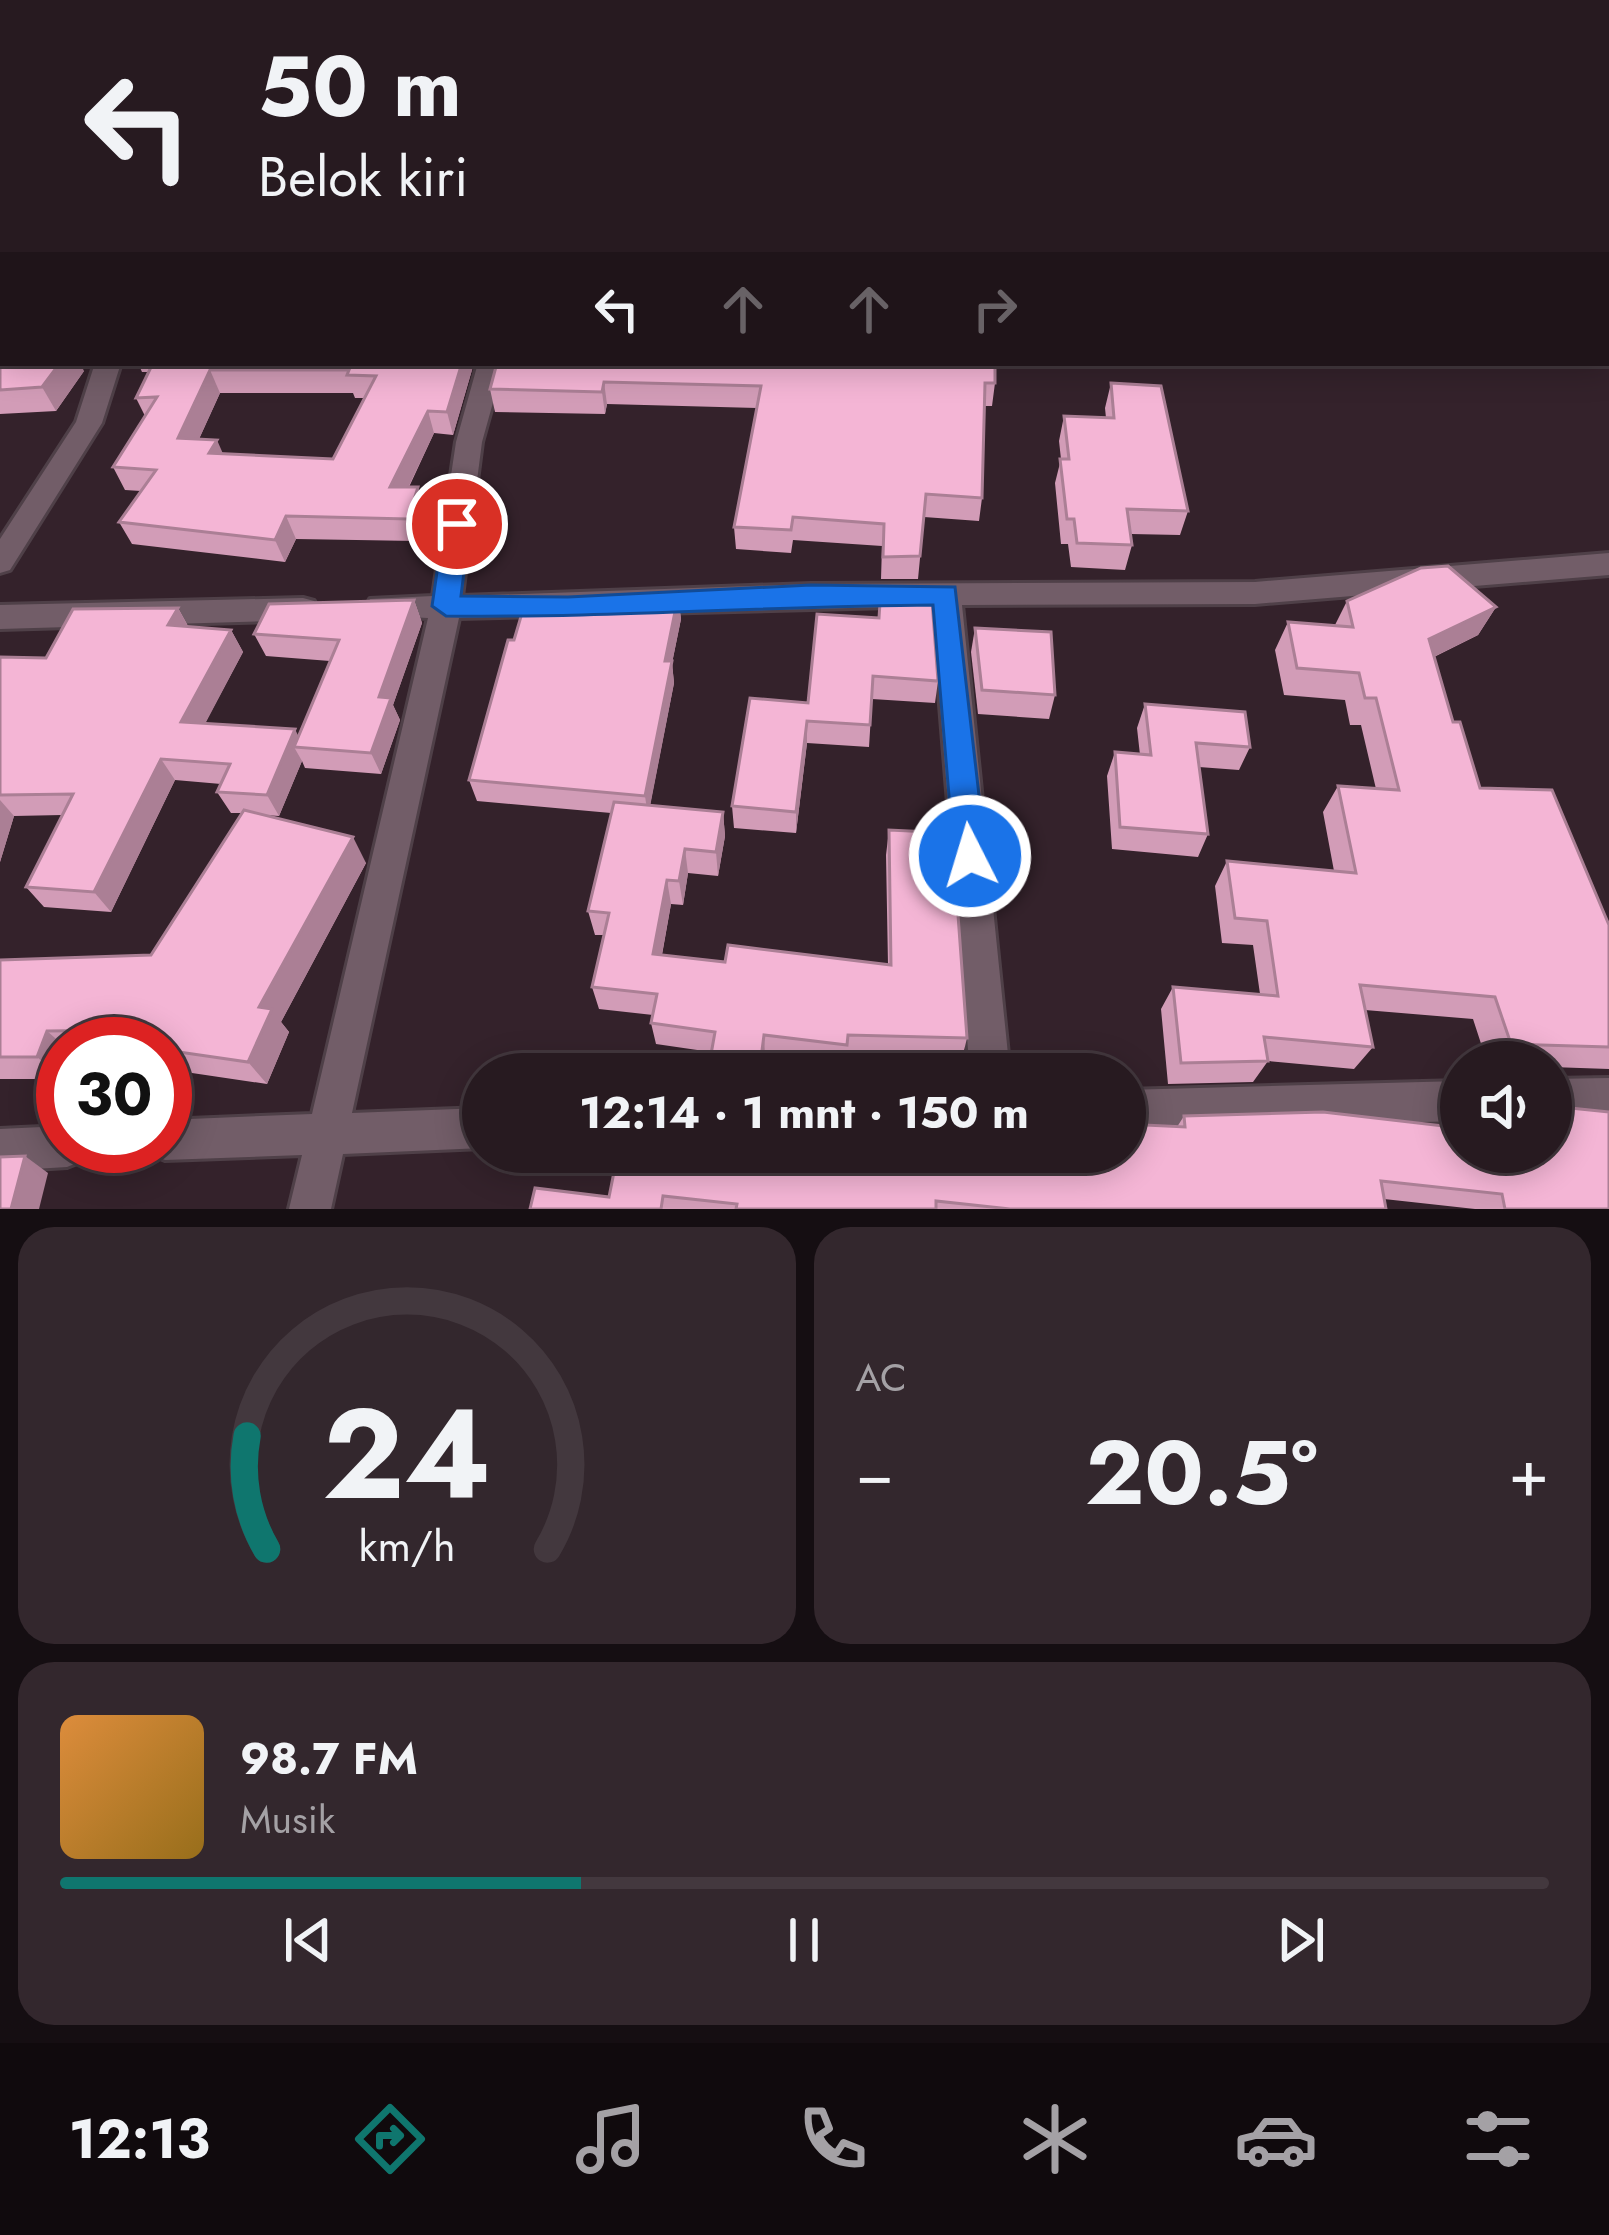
<!DOCTYPE html>
<html lang="id">
<head>
<meta charset="utf-8">
<style>
  :root { --surface:#271a20; --page:#33272d; --text:#f1f3f6; --muted:#a4a1a5; --line:#43383e; --accent:#0f766e }
  body { margin:0; font-family:Jost,sans-serif; background:var(--page); color:var(--text); height:100vh; display:flex; flex-direction:column; font-size:45px; white-space:nowrap }
  * { box-sizing:border-box; margin:0 }
  p { font-size:39px; color:var(--muted) }
  .icon { flex:none; width:66px; height:66px; fill:none; stroke:currentColor; stroke-width:2; stroke-linecap:round; stroke-linejoin:round }
  .map { position:relative; height:1209px; overflow:hidden }
  .sheet { display:flex; flex-direction:column; gap:18px; padding:18px; background:#150e12; flex:1 }
  .sheet>* { flex:none }
  .hud { position:absolute; left:0px; top:0px; width:1611px; height:366px; box-shadow:0 6px 30px #0003,0 0 0 3px var(--line); background:#271a20; color:var(--text); overflow:hidden }
  .tools { position:absolute; left:1440px; top:1041px; display:grid; gap:24px }
  .tools a { display:grid; place-items:center; width:132px; height:132px; border-radius:50%; background:var(--surface); box-shadow:0 6px 30px #0003,0 0 0 3px var(--line); font-size:60px }
  .speed { position:absolute; left:36px; top:1017px; display:flex; gap:24px; font-size:60px; font-weight:700; text-align:center }
  .speed>* { display:grid; place-content:center; width:156px; height:156px; border-radius:50%; background:var(--surface); box-shadow:0 6px 30px #0003,0 0 0 3px var(--line); line-height:1 }
  .speed .limit { border:18px solid #d22; background:#fff; color:#111 }
  .pin { position:absolute; display:grid; place-items:center; width:102px; height:102px; color:#fff; margin:-51px; border:6px solid #fff; border-radius:50%; box-shadow:0 3px 12px #0007 }
  .me { position:absolute; width:132px; margin:-66px; rotate:355deg; stroke-linejoin:round; filter:drop-shadow(0 0 9px #0008) }
  .turn { display:flex; align-items:center; gap:42px; height:252px; padding:0 60px; font-size:54px }
  .turn .icon { width:156px; height:156px; stroke-width:2.5 }
  .turn b { display:block; font-size:84px; line-height:102px }
  .lanes { display:flex; align-items:center; height:114px; padding:0 60px; background:#0003; justify-content:center; gap:60px; direction:ltr }
  .lanes .off { opacity:.35 }
  .big { font-size:90px; font-weight:700; line-height:1.1 }
  .sheet .widget { flex:1; display:flex; flex-direction:column; justify-content:center; gap:18px; min-width:0; padding:0 42px; border-radius:36px; background:var(--page) }
  .sheet .dial { align-items:center; gap:0 }
  .dial svg { height:312px; overflow:visible; fill:none; stroke:var(--line); stroke-width:7; stroke-linecap:round; text-anchor:middle }
  .dial text { fill:var(--text); stroke:none }
  .song { display:flex; align-items:center; gap:36px }
  .cover { width:144px; height:144px; border-radius:18px; background:linear-gradient(135deg,hsl(30 70% 55%),hsl(40 70% 35%)) }
  .played { height:12px; border-radius:6px; background:linear-gradient(90deg,var(--accent) 35%,var(--line) 35%) }
  .keys { display:flex; justify-content:space-around; direction:ltr }
  .heat { display:flex; justify-content:space-between; align-items:center; font-size:66px; direction:ltr }
  .sheet .tiles { flex:1; display:grid; gap:18px; grid-template-columns:1fr 1fr }
  .widget:last-child { grid-column:span 2 }
  .trip { position:absolute; left:462px; top:1053px; width:684px; height:120px; border-radius:60px; background:var(--surface); box-shadow:0 6px 30px #0003,0 0 0 3px var(--line); font-weight:700; line-height:120px; text-align:center }
  .dock { display:flex; height:192px; justify-content:space-around; align-items:center; background:#100a0d; color:var(--muted) }
  .dock .icon { width:84px; height:84px }
  .dock .active { color:var(--accent) }
  .dock b { font-size:54px; color:var(--text) }
  .map>svg:first-child { display:block }
</style>
</head>
<body>
<div class="map">
<svg width="1609" height="1209" viewBox="0 0 1609 1209">
  <rect width="100%" height="100%" fill="#34222b"/>
  <path fill="#553044" d="M439,0H1365L1366,3H437Z"/>
  <g fill="none" stroke-linecap="round" stroke-linejoin="round">
    <defs>
      <g id="minor">
        <path d="M478,363H504L482,442L462,596L811,584L1255,582L1609,553V575L1255,604L962,605L1010,1074H970L932,606L459,618L352,1113L483,1108V1148L343,1154L331,1209H289L302,1155L165,1160L151,1154L147,1146H165V1120L312,1114L428,618L370,615L366,607L370,599L433,596L456,442Z"/>
        <path d="M303,598L314,601L318,609L314,617L303,620L0,629V605Z"/>
        <path d="M1609,1078V1118L1551,1119V1079Z"/>
        <path d="M1461,1081V1121L1125,1130V1090Z"/>
        <path d="M63,1126V1146H88L82,1161L67,1167L0,1171V1129Z"/>
      </g>
      <g id="tertiary">
        <path d="M247,0H265L246,3Z"/>
        <path d="M95,363H121L102,423L10,570L0,573V539L76,422Z"/>
      </g>
    </defs>
    <use href="#minor" stroke="#4f4048" stroke-width="6"/>
    <use href="#tertiary" stroke="#4f4048" stroke-width="6"/>
    <use href="#minor" fill="#725d68" fill-rule="evenodd"/>
    <use href="#tertiary" fill="#725d68" fill-rule="evenodd"/>
  </g>
  <g fill="#d29cb7" fill-rule="evenodd">
    <path d="M0,211L3,363L84,371L56,411L0,414Z"/>
    <path d="M138,363H474L453,435L434,433L409,487L425,510L416,541L296,539L285,562L132,544L119,522L141,491L125,490L113,467L145,416L136,398L148,372H142ZM220,393H353L355,398H365L333,459L223,454L199,439Z"/>
    <path d="M497,363L995,383L992,406H984L982,498L979,521L924,517L918,579H881L882,546L793,540L791,553L736,549L734,527L757,408L607,404L605,414L495,412L490,389Z"/>
    <path d="M1111,383L1188,511L1180,535L1131,534L1132,545L1125,570L1071,567L1068,544H1061L1055,483L1061,459L1059,441L1064,416L1106,418L1105,408Z"/>
    <path d="M678,597L681,619L672,663L674,683L650,805L723,812L725,836L718,876L688,873L683,905L671,904L662,955L725,962L888,965L886,855L889,830L967,1038L962,1059L847,1056L846,1066L765,1056L763,1074H712L710,1060L711,1052L656,1044L651,1023L653,1015L599,1009L592,987L604,935H595L588,911L611,813L477,801L469,780L514,640L615,609Z"/>
    <path d="M414,600L422,623L393,705L400,720L381,774L305,768L302,761L279,816L264,815L366,863L281,1022L289,1032L267,1084L165,1069V1044H63V1079H0V960L151,955L242,813H231L217,792L221,784L175,780L111,912L44,907L26,887L62,815L14,816L0,862V657L46,658L178,608L188,626L231,630L243,652L205,723L298,736L330,661L266,656L254,634Z"/>
    <path d="M1347,601L1496,607L1478,635L1434,657L1453,722L1480,788L1609,925V1069L1551,1067V1062H1487L1473,1019L1365,1010L1373,1047L1354,1069L1268,1061L1253,1082L1168,1084L1161,1009L1173,987L1260,994L1253,945L1222,943L1215,886L1227,861L1334,871L1323,812L1338,786L1376,789L1361,725H1350L1345,700L1284,695L1275,650L1288,622L1335,625Z"/>
    <path d="M817,614L938,681L935,703L872,699L869,747L807,743L796,833L734,828L732,806L808,703Z"/>
    <path d="M975,628L1055,695L1049,719L978,714L971,652Z"/>
    <path d="M1145,704L1250,747L1239,770L1199,767L1208,834L1198,857L1112,849L1107,776L1115,752L1140,755L1137,728Z"/>
    <path d="M1184,1116L1609,1209H1475L1384,1199L1386,1209H530L850,1162L1177,1127Z"/>
  </g>
  <g fill="#ab7f95">
    <path d="M60,363H80L84,371L56,411L42,387Z"/>
    <path d="M462,363H474L453,435L447,412Z"/>
    <path d="M210,370L220,393L189,461L178,438Z"/>
    <path d="M604,382L607,404L605,414L602,392Z"/>
    <path d="M428,411L434,433L398,509L390,487Z"/>
    <path d="M217,440L227,463L209,453Z"/>
    <path d="M418,487L425,510L416,541L408,519Z"/>
    <path d="M286,516L296,539L285,562L275,540Z"/>
    <path d="M678,597L681,619L672,663L674,683L648,817L645,796L665,661Z"/>
    <path d="M414,600L422,623L393,705L400,720L381,774L371,753L379,697Z"/>
    <path d="M1496,607L1478,635L1413,667L1429,639Z"/>
    <path d="M178,608L190,630L168,625Z"/>
    <path d="M231,630L243,652L195,743L181,722Z"/>
    <path d="M807,721V743L796,833V812Z"/>
    <path d="M295,729L304,748L294,747L302,761L279,816L267,795Z"/>
    <path d="M161,759L175,780L111,912L94,892Z"/>
    <path d="M0,800L14,816L0,862Z"/>
    <path d="M723,812L725,836L718,876L716,852Z"/>
    <path d="M353,837L366,863L281,1022L289,1032L267,1084L248,1062L259,1007Z"/>
    <path d="M685,849L688,873L683,905L679,881Z"/>
    <path d="M667,880L671,904L658,976L653,954Z"/>
    <path d="M47,1031L63,1045V1079L37,1057Z"/>
    <path d="M764,1035L765,1056L763,1074H760Z"/>
    <path d="M25,1156L48,1173L39,1209H11Z"/>
  </g>
  <g fill="#f4b5d5" stroke="#ab7f95" stroke-width="3" fill-rule="evenodd">
    <path d="M321,0H364L362,3H320Z"/>
    <path d="M0,211H3V363H60L42,387L0,390Z"/>
    <path d="M153,363H462L447,412L428,411L390,487H418L408,519L286,516L275,540L119,522L156,470L113,467L157,397L136,398ZM210,370H349L347,375L376,376L333,459L209,453L217,440L178,438Z"/>
    <path d="M497,363H995V383H985L982,498L926,494L920,556L883,557L884,524L793,517L791,530L734,527L761,386L604,382L602,392L490,389Z"/>
    <path d="M1111,383L1161,386L1188,511L1127,509L1132,545L1077,543L1074,519H1067L1060,459H1069L1064,416L1114,418Z"/>
    <path d="M1448,566L1496,607L1429,639L1453,722H1460L1480,788L1552,790L1609,925V1047L1511,1044L1495,997L1360,985L1373,1047L1264,1037L1268,1061L1181,1063L1173,987L1278,996L1267,921L1235,918L1227,861L1356,873L1338,786L1399,790L1376,698H1365L1359,673L1297,668L1288,622L1353,627L1347,601L1421,568Z"/>
    <path d="M881,588H931L938,681L873,676L870,725L807,721L796,812L732,806L750,698L808,703L817,614L879,618Z"/>
    <path d="M618,597H678L665,661H672L645,796L469,780L508,640H514L525,603L615,609Z"/>
    <path d="M414,600L379,697L391,698L371,753L294,747L339,640L254,634L269,604Z"/>
    <path d="M178,608L168,625L231,630L181,722L295,729L267,795L217,792L230,764L161,759L94,892L26,887L73,794L0,795V657L46,658L73,609Z"/>
    <path d="M975,628L1051,632L1055,695L982,690Z"/>
    <path d="M1145,704L1245,712L1250,747L1196,743L1208,834L1120,827L1115,752L1151,755Z"/>
    <path d="M614,802L723,812L716,852L685,849L679,881L667,880L653,954L725,962L728,945L891,965L889,830L952,833L967,1038L848,1035L847,1045L764,1035L760,1066L710,1060L715,1032L651,1023L657,994L592,987L609,913L588,911Z"/>
    <path d="M244,810L353,837L259,1007L272,1009L248,1062L165,1050V1044H136L142,1030L47,1031L37,1057H0V960L151,955Z"/>
    <path d="M1551,1106L1609,1112V1209H1505L1502,1194L1381,1181L1386,1209H1010L936,1201V1209H736L737,1204L663,1196L661,1209H530L535,1188L609,1197L618,1152H763L850,1162L851,1152H1125V1124L1185,1127L1184,1116L1323,1112L1461,1128V1152H1551Z"/>
    <path d="M25,1156L11,1209H0V1157Z"/>
  </g>
  <path fill="#1a73e8" stroke="#114b97" stroke-width="3" d="M457,514L470,524L461,596L568,597L811,585L955,587L986,856L982,866L970,870L959,866L954,856L933,605C770,606 608,618 446,616L432,606L444,524Z"/>
</svg>
<div class="tools">
<a><svg class="icon" aria-label="sound" viewBox="0 0 24 24"><path d="M4 9h4l5-4v14l-5-4H4zM17 9q2 3 0 6"/></svg></a>
</div>
<div class="speed"><div class="limit">30</div></div>
<div class="pin" style="left:457px;top:524px;background:#d93025"><svg class="icon" aria-label="arrive" viewBox="0 0 24 24"><path d="M6 21V4h12l-3 4 3 4H6"/></svg></div>
<svg class="me" style="left:970px;top:856px" viewBox="-20 -20 40 40"><circle r="17" fill="#1a73e8" stroke="#fff" stroke-width="3"/><path d="M0-11L8 9 0 5-8 9z" fill="#fff"/></svg>
<div class="trip">12:14 · 1 mnt · 150 m</div>
<div class="hud">
<div class="turn"><svg class="icon" aria-label="left" viewBox="0 0 24 24"><path d="M17 20v-9H6M10 6l-5 5 5 5"/></svg><div><b>50 m</b>Belok kiri</div></div>
<div class="lanes"><svg class="icon" aria-label="left" viewBox="0 0 24 24"><path d="M17 20v-9H6M10 6l-5 5 5 5"/></svg><svg class="icon off" aria-label="ahead" viewBox="0 0 24 24"><path d="M12 20V5M6 11l6-6 6 6"/></svg><svg class="icon off" aria-label="ahead" viewBox="0 0 24 24"><path d="M12 20V5M6 11l6-6 6 6"/></svg><svg class="icon off" aria-label="right" viewBox="0 0 24 24"><path d="M7 20v-9h11M14 6l5 5-5 5"/></svg></div>
</div>
</div>
<section class="sheet">
<div class="tiles">
<div class="widget dial"><svg viewBox="0 0 100 80">
<path d="M14 69A42 42 0 1 1 86 69"/>
<path d="M14 69A42 42 0 0 1 9 40" stroke="#0f766e"/>
<text x="50" y="56" font-size="32" font-weight="700">24</text>
<text x="50" y="72" font-size="11">km/h</text>
</svg></div>
<div class="widget"><p>AC</p>
<div class="heat"><a>−</a><b class="big">20.5°</b><a>+</a></div>
</div>
<div class="widget">
<div class="song"><i class="cover"></i><div><b>98.7 FM</b><p>Musik</p></div></div>
<div class="played"></div>
<div class="keys"><svg class="icon" aria-label="previous" viewBox="0 0 24 24"><path d="M18 5L8 12l10 7zM5 5v14"/></svg><svg class="icon" aria-label="pause" viewBox="0 0 24 24"><path d="M8 5v14M16 5v14"/></svg><svg class="icon" aria-label="next" viewBox="0 0 24 24"><path d="M6 5l10 7-10 7zM19 5v14"/></svg></div>
</div>
</div>
</section>
<nav class="dock">
<b>12:13</b>
<svg class="icon active" aria-label="directions" viewBox="0 0 24 24"><path d="M12 3l9 9-9 9-9-9zM9 14v-3h6M13 9l2 2-2 2"/></svg>
<svg class="icon" aria-label="music" viewBox="0 0 24 24"><path d="M9 18V5l10-2v13"/><circle cx="6" cy="18" r="3"/><circle cx="16" cy="16" r="3"/></svg>
<svg class="icon" aria-label="phone" viewBox="0 0 24 24"><path d="M5 4h4l2 5-3 2q2 4 5 5l2-3 5 2v4C11 20 4 13 5 4z"/></svg>
<svg class="icon" aria-label="climate" viewBox="0 0 24 24"><path d="M12 3v18M4 7l16 10M4 17L20 7"/></svg>
<svg class="icon" aria-label="car" viewBox="0 0 24 24"><path d="M5 17H2v-5l4-1 3-4h7l3 4 3 1v5h-3M9 17h6M6 11h13"/><circle cx="7" cy="17" r="2"/><circle cx="17" cy="17" r="2"/></svg>
<svg class="icon" aria-label="filters" viewBox="0 0 24 24"><path d="M4 7h16M4 17h16"/><circle cx="9" cy="7" r="2"/><circle cx="15" cy="17" r="2"/></svg>
</nav>
</body>
</html>
